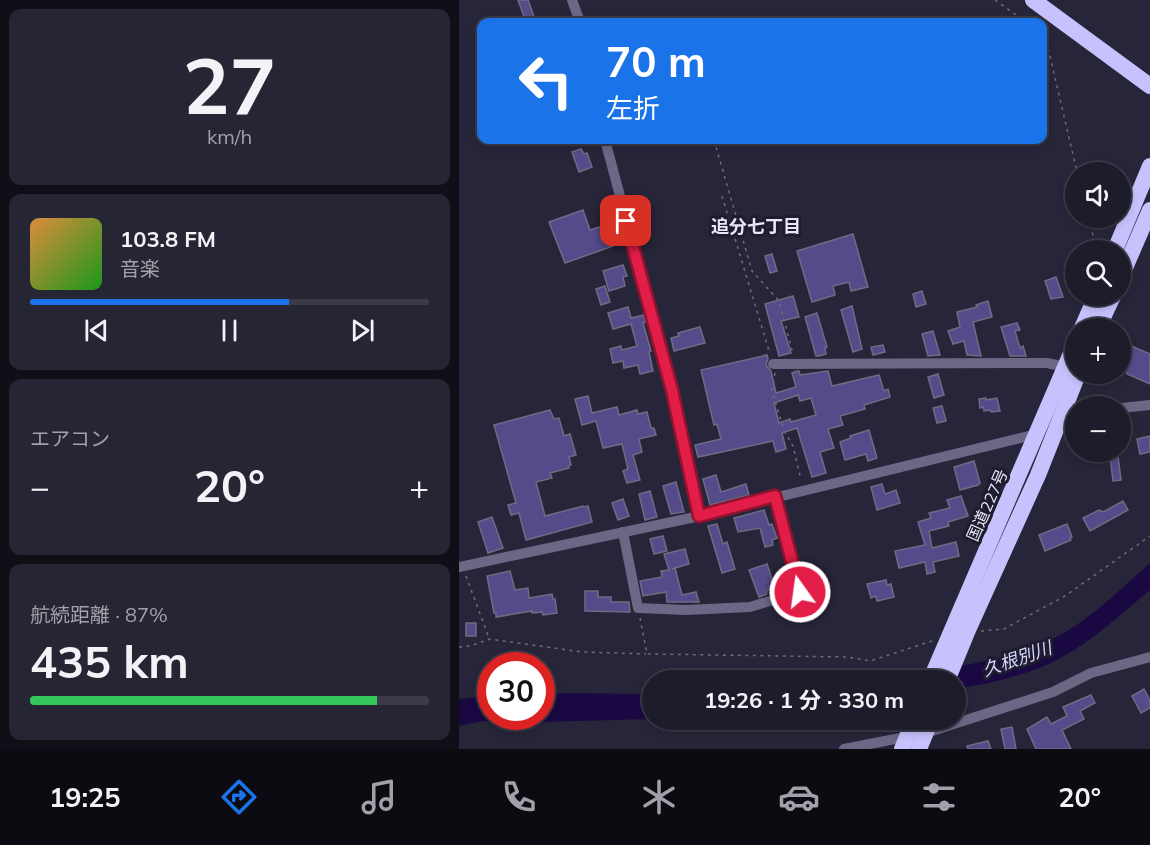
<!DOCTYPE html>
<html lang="ja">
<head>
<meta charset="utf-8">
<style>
  :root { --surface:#1d1c2b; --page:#252533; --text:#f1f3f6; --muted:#a0a1a9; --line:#3b3a47; --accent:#1a73e8 }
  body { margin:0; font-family:Mulish,"Noto Sans JP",sans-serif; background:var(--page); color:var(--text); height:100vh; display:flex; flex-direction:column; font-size:22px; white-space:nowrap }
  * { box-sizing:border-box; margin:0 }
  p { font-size:20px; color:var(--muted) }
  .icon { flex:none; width:33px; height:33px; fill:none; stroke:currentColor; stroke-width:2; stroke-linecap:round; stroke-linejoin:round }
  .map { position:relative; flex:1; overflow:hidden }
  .sheet { display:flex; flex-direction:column; gap:9px; padding:9px; background:#100f18; width:459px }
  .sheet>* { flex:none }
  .guide { position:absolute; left:18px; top:18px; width:570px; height:126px; border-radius:12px; box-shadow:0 3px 9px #0003,0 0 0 2px var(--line); background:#1a73e8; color:#fff; overflow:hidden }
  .buttons { position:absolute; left:606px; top:162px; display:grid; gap:12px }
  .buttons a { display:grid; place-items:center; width:66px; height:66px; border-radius:50%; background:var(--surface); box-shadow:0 3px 9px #0003,0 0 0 2px var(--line); font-size:30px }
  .speed { position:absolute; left:18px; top:652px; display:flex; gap:12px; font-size:30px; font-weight:700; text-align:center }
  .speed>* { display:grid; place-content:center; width:78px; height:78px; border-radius:50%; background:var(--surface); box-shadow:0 3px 9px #0003,0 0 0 2px var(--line); line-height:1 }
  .speed .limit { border:9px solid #d22; background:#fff; color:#111 }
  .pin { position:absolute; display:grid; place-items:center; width:51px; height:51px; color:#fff; margin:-26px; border-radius:12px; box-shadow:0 3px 9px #0006 }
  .me { position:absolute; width:66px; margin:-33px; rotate:346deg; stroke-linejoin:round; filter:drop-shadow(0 0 4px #0008) }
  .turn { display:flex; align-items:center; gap:21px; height:126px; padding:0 30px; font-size:27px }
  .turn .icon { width:78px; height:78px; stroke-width:2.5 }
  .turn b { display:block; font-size:42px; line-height:51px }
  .big { font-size:45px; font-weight:700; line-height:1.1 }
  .sheet .widget { flex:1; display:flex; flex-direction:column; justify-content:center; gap:9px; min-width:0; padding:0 21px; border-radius:12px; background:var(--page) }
  .sheet .dial { align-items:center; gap:0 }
  .dial b { font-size:78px; line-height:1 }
  .song { display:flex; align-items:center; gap:18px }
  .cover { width:72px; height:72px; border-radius:9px; background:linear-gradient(135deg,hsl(30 70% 55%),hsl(120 70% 35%)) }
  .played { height:6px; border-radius:3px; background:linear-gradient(90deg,var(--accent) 65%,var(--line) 65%) }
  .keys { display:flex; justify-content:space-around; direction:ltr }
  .heat { display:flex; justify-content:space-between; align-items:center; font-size:33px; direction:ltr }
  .charge { height:9px; border-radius:4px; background:linear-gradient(90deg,#34c759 87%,var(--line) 0) }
  .trip { position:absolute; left:183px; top:670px; width:324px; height:60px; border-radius:30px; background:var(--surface); box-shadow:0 3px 9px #0003,0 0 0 2px var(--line); font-weight:700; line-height:60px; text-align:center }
  .tabs { display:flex; height:96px; justify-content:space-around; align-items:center; background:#0c0b11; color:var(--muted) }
  .tabs .icon { width:42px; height:42px }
  .tabs .selected { color:var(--accent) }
  .tabs b { font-size:27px; color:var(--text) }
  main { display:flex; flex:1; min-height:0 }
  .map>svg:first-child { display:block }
</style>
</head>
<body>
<main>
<section class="sheet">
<div class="widget dial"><b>27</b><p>km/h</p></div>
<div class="widget">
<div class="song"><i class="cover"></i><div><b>103.8 FM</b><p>音楽</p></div></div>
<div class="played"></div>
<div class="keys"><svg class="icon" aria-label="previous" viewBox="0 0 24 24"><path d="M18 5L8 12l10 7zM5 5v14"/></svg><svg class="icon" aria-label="pause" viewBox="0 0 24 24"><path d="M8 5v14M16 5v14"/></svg><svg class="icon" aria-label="next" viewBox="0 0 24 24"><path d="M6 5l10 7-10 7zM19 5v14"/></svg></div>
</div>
<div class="widget"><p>エアコン</p>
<div class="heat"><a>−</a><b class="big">20°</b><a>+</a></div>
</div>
<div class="widget"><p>航続距離 · 87%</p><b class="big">435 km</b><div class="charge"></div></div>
</section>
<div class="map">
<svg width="691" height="749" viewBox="0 0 691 749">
  <rect width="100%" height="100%" fill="#272539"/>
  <g fill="#1a0843">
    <path d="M691,563V590C663,613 635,640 603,657C571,675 532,683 497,689L496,681H410C475,669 557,664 613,628C641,610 666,585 691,563Z"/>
    <path d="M83,693L193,694V719L78,722L24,721L0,726V699L31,696L32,717H82Z"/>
  </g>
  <g fill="#554b8b" stroke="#6e6c83" stroke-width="1.5" fill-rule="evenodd">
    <path d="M59,0H69L77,22H67Z"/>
    <path d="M122,149L125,154L128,153L133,167L120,172L113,152Z"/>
    <path d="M124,210L131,230L147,225L154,246L106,263L90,222Z"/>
    <path d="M394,234L409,287L392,291L390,282L374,286L376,295L353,302L338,251Z"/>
    <path d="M313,254L318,271L311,273L306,256Z"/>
    <path d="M164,265L168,276L164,277L166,286L150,291L144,271Z"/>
    <path d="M597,277L604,297L592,299L586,281Z"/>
    <path d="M146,286L151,302L142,305L137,289Z"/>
    <path d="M463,291L467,304L457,307L454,294Z"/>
    <path d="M334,296L340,317L322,321L332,353L320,356L306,304Z"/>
    <path d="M529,301L533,317L514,322L522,356L508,355L505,341L494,344L489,331L501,327L498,312L518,307L517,305Z"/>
    <path d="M393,306L403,349L394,352L382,310Z"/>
    <path d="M169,307L172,318L185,315L187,322L184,323L192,351L190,352L194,371L181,374L179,365L165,368L164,361L154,363L151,349L162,346L163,350L178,346L172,324L154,329L149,313Z"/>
    <path d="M358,313L368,347L366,348L367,354L360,356H357L346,317Z"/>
    <path d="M558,323L561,330L556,331L561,348L564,346L567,356H551L542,327Z"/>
    <path d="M241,327L246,343L215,351L212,338L220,336L219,333Z"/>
    <path d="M474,331L481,355L469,356L463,334Z"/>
    <path d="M668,344L691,354V384L668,374L662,357Z"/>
    <path d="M424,345L426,352L414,355L412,347Z"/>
    <path d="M308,355L309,359L307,365L312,371L317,393L337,387L333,373L338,371H340L341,375L369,371L373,386L420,375L425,391L429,389L431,397L405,405L406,409L381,416L384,425L369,429L375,448L361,452L367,473L353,477L338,428L323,433L327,449L317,452L314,441L239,457L236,445L262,439L258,424L255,425L242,370ZM339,395L341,401L352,398L357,415L332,422L331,419L320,423L315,403Z"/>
    <path d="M479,374L485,395L475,398L469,377Z"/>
    <path d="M129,396L133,413L158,407L160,415L178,410L179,414L188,412L192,428H195L197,435L180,439L183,452L174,455L181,480L168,483L164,471L169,469L163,444L144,448L137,421L123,425L116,399Z"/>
    <path d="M527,398V400L538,398L541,411L532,412L531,410L525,411L524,407L521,408L520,399Z"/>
    <path d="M483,406L487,421L478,423L474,408Z"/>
    <path d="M91,410L95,419L100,418L105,436L111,434L117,455L110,457L112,465L109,466L110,468L91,473L93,478L77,482L86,516L124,506L125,507L129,506L133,522L67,540L60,513L52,515L49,505L57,503L35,425Z"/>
    <path d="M410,430L418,458L409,461L407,454L386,460L381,442L392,438L391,436Z"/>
    <path d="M691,436V452L681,454L678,439Z"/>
    <path d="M659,456L662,480L654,481L651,457Z"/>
    <path d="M515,461L521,483L519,485L501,490L495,467Z"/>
    <path d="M257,475L262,492L287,484L290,495L251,505L244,479Z"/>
    <path d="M217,482L225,512L212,514L204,486Z"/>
    <path d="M423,484L426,494L437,490L441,503L418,510L412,487Z"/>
    <path d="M191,491L198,517L186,520L180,494Z"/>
    <path d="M502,496L509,516L489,522L490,526L470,531L473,548L497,542L500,556L474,562L476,572L468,574L466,562L440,568L436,551L466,545L459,522L472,518L470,513L491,508L488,500Z"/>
    <path d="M164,499L170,516L159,520L153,503Z"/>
    <path d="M664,501L669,510L631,531L624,518L640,510L644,512Z"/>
    <path d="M305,510L310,525L313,524L318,538L313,540L314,545L306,547L301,528L279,532L275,518Z"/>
    <path d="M33,517L44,548L29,553L19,522Z"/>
    <path d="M258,524L264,544L268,542L276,569L263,573L249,526Z"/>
    <path d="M608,524L613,537L611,538L612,540L586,551L580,535Z"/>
    <path d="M204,536L208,551L195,554L191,539Z"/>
    <path d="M226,549L230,564L213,569L216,568L223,595L237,592L240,602H208L207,592L184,596L181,581L203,577L202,571L210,570L205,554Z"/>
    <path d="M308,564L316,588L307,591L308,594L300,597L290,570Z"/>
    <path d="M51,571L56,590L69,588L70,598L93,594L94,599H96L98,613L84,615L83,612L73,613V611L37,617V613H35L28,576Z"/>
    <path d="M427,580L428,585L432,584L435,597L418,601L417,596L412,598L408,584Z"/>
    <path d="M126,591H139V597H152V602H170L171,612L126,611Z"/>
    <rect x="7" y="623" width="10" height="13"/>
    <path d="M685,689L691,701V708L682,713L673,696Z"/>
    <path d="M632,695L636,703L621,711L625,719L603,730L612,749H577L568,729L588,717L592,724L608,716L604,707Z"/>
    <path d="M553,727L557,749H546L542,729Z"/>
    <path d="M529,741L532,749H509L508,746Z"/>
  </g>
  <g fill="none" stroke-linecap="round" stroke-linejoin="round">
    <g stroke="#6d6b7d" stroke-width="1.5" stroke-dasharray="3 4.5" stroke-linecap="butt">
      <path d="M536,0L567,22"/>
      <path d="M584,35L587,39L618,172"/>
      <path d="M255,140L293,271L320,301L334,354"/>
      <path d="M263,196L311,354"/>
      <path d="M629,218L638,248L642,250"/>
      <path d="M316,373L313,390L325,431L334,446L342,480"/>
      <path d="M7,576L30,638"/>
      <path d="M181,618L188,654L389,657L411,661L473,641"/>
      <path d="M522,631L545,629L606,596L691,536"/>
      <path d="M0,647L11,646L31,639L123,652L187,654"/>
    </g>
    <g stroke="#6a6885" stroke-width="10">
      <path d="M113,0L121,22"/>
      <path d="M146,140L213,390L241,516"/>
      <path d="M314,364L588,363L607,367"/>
      <path d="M662,408L691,405"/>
      <path d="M164,532L179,608L227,610L291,607L341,592L316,496"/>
      <path d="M0,567L241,516L578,434"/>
      <path d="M385,749L467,733L594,692L632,673L691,657"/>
    </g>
    <g stroke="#c7c2fd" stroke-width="16">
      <path d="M574,0L691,86"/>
      <path d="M656,250L691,166"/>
      <path d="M662,277L691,210"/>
      <path d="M623,328L637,296"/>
      <path d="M639,328L654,296"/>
      <path d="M471,681L616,344"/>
      <path d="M488,681L509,630L579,475L619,374"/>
      <path d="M443,749L455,720"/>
      <path d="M460,749L472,720"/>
    </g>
  </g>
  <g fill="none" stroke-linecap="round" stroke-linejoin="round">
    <defs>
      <path id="route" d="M167,221L213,390L240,516L316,496L341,592"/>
    </defs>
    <use href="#route" stroke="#92132f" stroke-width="15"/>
    <use href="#route" stroke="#e11d48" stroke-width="10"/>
  </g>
  <g text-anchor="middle" stroke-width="6" stroke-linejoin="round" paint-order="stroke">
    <g font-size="16" fill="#e8e7f5" stroke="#1e1c2f">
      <text transform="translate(528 505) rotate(-66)" y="6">国道227号</text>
    </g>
    <g font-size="18" font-weight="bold" fill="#e8e7f5" stroke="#1e1c2f">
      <text x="297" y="233">追分七丁目</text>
    </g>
    <g font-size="18" font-style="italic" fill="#d9d6fd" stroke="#1e1c2f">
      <text transform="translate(558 659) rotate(-19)" y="6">久根別川</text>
    </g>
  </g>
</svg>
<div class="buttons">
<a><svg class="icon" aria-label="sound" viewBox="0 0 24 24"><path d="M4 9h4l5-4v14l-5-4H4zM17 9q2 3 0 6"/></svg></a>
<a><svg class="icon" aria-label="search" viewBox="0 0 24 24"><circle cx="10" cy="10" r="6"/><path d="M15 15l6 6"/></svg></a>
<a>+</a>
<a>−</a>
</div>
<div class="speed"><div class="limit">30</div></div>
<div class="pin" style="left:167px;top:221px;background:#d93025"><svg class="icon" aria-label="arrive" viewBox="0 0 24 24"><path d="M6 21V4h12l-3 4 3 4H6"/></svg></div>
<svg class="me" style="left:341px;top:592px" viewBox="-20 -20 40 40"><circle r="17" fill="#e11d48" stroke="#fff" stroke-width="3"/><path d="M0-11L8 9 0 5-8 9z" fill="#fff"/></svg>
<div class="trip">19:26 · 1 分 · 330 m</div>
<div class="guide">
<div class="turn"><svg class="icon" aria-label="left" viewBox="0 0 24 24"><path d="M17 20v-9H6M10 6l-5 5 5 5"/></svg><div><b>70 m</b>左折</div></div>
</div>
</div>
</main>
<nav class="tabs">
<b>19:25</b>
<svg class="icon selected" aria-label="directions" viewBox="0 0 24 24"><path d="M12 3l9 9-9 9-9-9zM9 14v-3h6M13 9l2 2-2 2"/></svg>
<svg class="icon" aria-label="music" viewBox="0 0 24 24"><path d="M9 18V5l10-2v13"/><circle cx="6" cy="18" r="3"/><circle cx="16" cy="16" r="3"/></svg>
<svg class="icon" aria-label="phone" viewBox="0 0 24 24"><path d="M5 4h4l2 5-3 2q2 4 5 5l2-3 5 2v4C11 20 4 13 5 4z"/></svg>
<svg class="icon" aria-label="climate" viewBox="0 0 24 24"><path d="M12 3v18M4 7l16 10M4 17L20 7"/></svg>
<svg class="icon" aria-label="car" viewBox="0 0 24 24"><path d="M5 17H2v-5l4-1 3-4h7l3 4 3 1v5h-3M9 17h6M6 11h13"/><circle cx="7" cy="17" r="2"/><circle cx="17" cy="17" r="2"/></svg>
<svg class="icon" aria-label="filters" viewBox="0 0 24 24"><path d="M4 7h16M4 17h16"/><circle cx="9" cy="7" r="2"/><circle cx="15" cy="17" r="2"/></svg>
<b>20°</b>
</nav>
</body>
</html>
